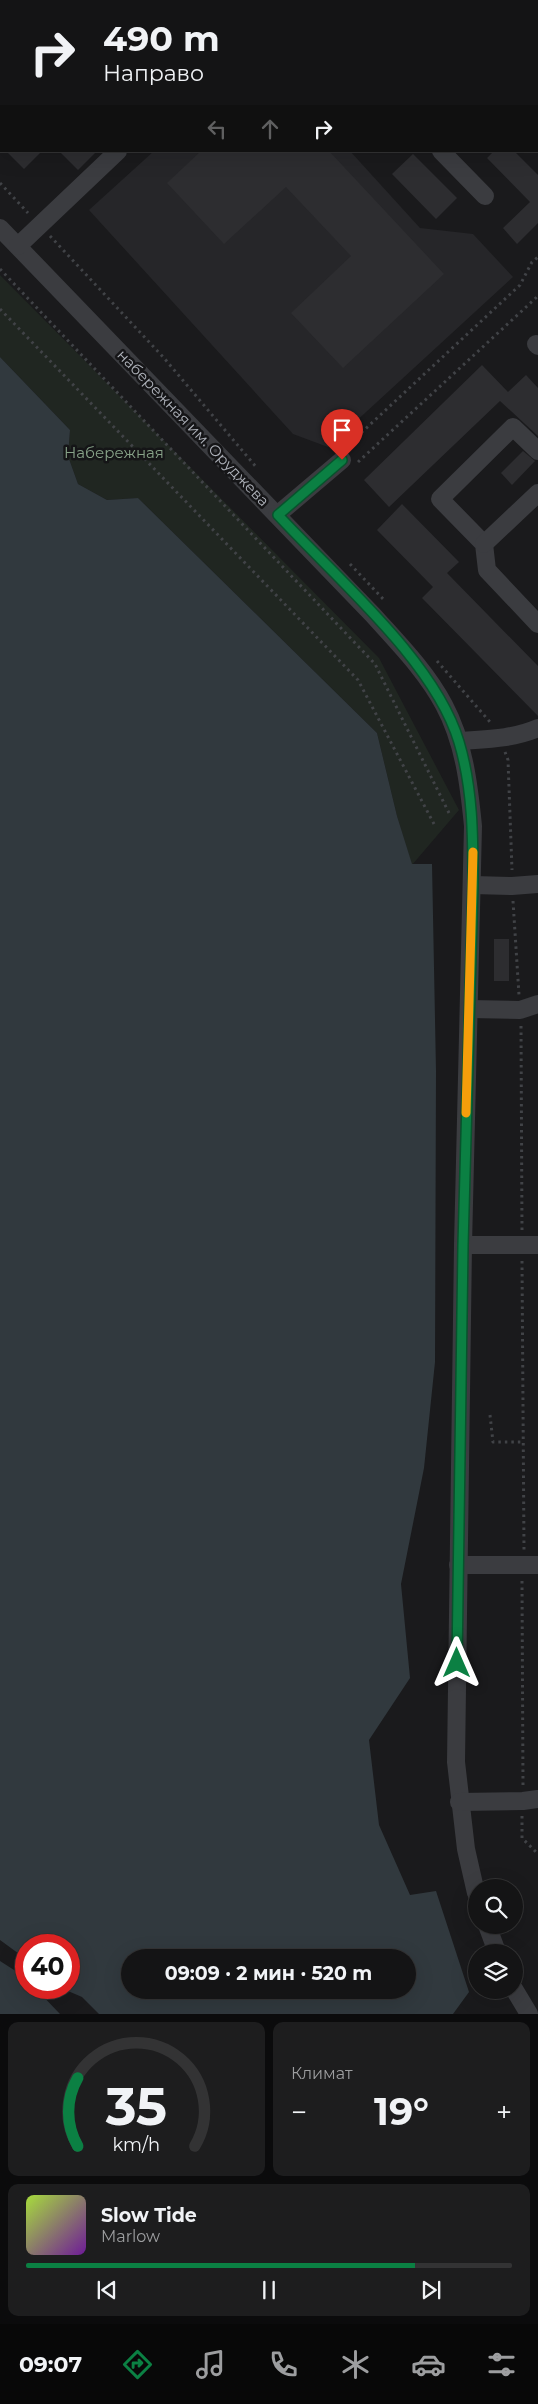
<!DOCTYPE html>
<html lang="ru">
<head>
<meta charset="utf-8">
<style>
  :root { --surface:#141415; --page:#1d1d1e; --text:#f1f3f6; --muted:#9d9ea0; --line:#333334; --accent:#0b8043 }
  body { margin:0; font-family:Montserrat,sans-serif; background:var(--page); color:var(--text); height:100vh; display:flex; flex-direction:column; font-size:19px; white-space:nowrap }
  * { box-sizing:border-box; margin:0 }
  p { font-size:16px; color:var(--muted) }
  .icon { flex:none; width:28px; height:28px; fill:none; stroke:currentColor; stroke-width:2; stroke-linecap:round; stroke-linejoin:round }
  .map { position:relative; height:2014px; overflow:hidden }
  .details { display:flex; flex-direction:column; gap:8px; padding:8px; background:#0b0b0c; flex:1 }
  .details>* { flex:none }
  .hud { position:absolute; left:0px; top:0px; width:539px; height:152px; box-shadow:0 5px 20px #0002,0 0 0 1px var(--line); background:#141415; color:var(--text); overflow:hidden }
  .fabs { position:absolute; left:468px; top:1879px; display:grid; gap:10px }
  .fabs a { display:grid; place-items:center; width:55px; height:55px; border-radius:50%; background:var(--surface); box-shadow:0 5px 20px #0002,0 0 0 1px var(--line); font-size:25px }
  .speed { position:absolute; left:15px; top:1934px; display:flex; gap:10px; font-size:25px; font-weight:700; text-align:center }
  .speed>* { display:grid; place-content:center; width:65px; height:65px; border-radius:50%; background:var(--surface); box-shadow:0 5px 20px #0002,0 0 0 1px var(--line); line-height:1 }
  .speed .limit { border:8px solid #d22; background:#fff; color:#111 }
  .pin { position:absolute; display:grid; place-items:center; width:42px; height:42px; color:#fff; margin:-51px -21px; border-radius:50% 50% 50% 0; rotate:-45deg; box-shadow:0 0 5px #0007 }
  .pin .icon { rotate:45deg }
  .me { position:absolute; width:55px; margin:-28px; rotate:0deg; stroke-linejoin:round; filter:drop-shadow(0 0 4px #0008) }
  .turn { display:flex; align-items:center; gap:18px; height:105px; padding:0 20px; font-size:22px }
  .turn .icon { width:65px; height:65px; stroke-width:2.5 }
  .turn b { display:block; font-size:35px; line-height:42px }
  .lanes { display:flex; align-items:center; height:48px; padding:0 20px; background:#0003; justify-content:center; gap:25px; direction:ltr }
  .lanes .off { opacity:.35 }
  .big { font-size:38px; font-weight:700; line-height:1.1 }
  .details .tile { flex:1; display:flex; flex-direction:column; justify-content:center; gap:8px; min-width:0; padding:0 18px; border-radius:10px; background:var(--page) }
  .details .dial { align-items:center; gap:0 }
  .dial svg { height:130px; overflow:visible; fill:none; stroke:var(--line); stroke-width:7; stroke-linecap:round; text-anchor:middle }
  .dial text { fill:var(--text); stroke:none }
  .song { display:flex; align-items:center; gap:15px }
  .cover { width:60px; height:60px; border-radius:8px; background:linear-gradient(135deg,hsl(80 70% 55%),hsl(280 70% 35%)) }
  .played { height:5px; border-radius:2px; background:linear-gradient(90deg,var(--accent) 80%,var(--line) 80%) }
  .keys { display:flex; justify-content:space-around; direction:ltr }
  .heat { display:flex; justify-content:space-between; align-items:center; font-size:28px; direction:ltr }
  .details .tiles { flex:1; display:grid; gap:8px; grid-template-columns:1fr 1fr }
  .tile:last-child { grid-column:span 2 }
  .trip { position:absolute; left:121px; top:1949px; width:295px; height:50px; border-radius:25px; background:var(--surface); box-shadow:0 5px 20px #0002,0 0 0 1px var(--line); font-weight:700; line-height:50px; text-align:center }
  .dock { display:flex; height:80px; justify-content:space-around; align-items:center; background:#080808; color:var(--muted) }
  .dock .icon { width:35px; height:35px }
  .dock .current { color:var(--accent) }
  .dock b { font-size:22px; color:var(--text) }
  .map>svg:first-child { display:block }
</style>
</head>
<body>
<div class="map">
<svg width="538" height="2014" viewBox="0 0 538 2014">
  <rect width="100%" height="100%" fill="#1a1a1c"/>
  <path fill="#262629" d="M154,151H350L420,228L473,234L513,277L328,447L293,434L89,210Z"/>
  <path fill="#202621" d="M0,275L379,658L459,810L412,865L397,816L377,733L138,498L107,500L78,484L68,456L70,430L0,357Z"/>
  <g fill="#31393e" fill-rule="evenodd">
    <path d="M0,357L70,430L68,456L78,484L107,500L138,498L377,733L397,816L412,864H432L436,1071L435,1362L424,1468L401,1584L410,1678L369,1740L379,1825L410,1895L436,1891L469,1992L453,2014H99L82,1997L61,1988H69V1945H26V1959L0,1940ZM130,1958H408V1990H130Z"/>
    <path d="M0,1961L25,1977L26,1988H35L60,2014H0Z"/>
  </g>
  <g fill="#2d2d30">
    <path d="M6,151H42L24,169Z"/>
    <path d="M59,151H97L78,170Z"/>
    <path d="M201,151H329L444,274L343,368L291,313L351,256L286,187L224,244L167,183Z"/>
    <path d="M494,151H514L538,175V223L517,244L503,228L530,202L487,158Z"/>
    <path d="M413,154L457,198L436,219L392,174Z"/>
    <path d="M482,365L508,392L526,375L538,388V436L500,401L389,507L364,480Z"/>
    <path d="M523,451L535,461L512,485L501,473Z"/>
    <path d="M402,504L459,562L447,573L538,666V716L422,598L433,587L377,530Z"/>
    <rect x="494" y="939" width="15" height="42"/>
  </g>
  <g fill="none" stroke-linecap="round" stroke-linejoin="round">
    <g stroke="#414347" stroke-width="3" stroke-dasharray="2.5 4" stroke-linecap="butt">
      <path d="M0,183L28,213"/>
      <path d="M50,236L164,358L257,468"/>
      <path d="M0,269L375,664L449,813"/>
      <path d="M0,309L358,680L434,824"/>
      <path d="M347,446L520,285L532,262L538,257"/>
      <path d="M358,462L538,296"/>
      <path d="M350,564L385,601"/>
      <path d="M437,661L490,722"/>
      <path d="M505,752L508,760L512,870"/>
      <path d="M513,901L519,995"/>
      <path d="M521,1026L522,1230"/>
      <path d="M522,1261L524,1550"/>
      <path d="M490,1415L493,1442H523"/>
      <path d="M522,1581L523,1785"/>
      <path d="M522,1816V1838L538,1854"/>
    </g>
    <g stroke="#3b3c40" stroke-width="18">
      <path d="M87,0L89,1"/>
      <path d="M196,0L198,1"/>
      <path d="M212,0L214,1"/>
      <path d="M294,0L295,1"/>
      <path d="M479,0L480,1"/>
      <path d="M276,1L278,0"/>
      <path d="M0,75L1,77"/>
      <path d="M441,151L485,196"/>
      <path d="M0,228L373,615C398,643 426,671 444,705C464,742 469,785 473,826L463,1245L456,1762L466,1849L476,1893"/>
      <path d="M18,246L118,151"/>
      <path d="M536,344L538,346"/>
      <path d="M538,451L513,427L440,499L484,544L487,570L538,624"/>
      <path d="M277,515L342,460"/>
      <path d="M484,544L538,493"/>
      <path d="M459,741C486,739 513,739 538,728"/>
      <path d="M473,885L512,886L538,884"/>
      <path d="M469,1009L520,1010L538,1004"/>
      <path d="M463,1245H538"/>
      <path d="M458,1565H538"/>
      <path d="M459,1802L523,1801L538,1799"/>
      <path d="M487,1925L497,1952"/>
      <path d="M514,1989L529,2014"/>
    </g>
  </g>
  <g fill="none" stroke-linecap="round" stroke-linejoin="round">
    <defs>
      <path id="route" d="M342,460L278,515C335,577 435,661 459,742C473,789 473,837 473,885L463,1245L457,1663"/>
    </defs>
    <use href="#route" stroke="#07532c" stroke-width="12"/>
    <use href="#route" stroke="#0b8043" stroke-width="9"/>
    <path stroke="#f59e0b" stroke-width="9" d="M466,1113L473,852"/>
  </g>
  <g text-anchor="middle" stroke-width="5" stroke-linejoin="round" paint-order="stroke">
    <g font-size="15" fill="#aeb2ba" stroke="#151517">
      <text transform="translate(193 428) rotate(46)" y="5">набережная им. Оруджева</text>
    </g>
    <g font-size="15" fill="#87a288" stroke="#151517">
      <text x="114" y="458">Набережная</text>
    </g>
  </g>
</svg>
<div class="fabs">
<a><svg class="icon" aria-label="search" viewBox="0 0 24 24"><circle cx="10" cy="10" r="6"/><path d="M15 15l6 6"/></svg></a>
<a><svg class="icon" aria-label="layers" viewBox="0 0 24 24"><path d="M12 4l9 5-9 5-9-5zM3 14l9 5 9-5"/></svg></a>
</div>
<div class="speed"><div class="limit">40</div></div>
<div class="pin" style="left:342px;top:460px;background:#d93025"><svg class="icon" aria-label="arrive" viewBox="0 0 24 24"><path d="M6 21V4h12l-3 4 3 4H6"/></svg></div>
<svg class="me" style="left:457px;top:1663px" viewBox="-20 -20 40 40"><path d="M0-17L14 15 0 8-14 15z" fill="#0b8043" stroke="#fff" stroke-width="4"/></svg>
<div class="trip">09:09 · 2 мин · 520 m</div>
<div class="hud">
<div class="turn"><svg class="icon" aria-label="right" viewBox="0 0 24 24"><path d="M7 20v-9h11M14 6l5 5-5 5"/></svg><div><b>490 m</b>Направо</div></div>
<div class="lanes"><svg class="icon off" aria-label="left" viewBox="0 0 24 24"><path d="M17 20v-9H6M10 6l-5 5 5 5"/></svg><svg class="icon off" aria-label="ahead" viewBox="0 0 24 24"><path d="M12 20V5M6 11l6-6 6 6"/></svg><svg class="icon" aria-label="right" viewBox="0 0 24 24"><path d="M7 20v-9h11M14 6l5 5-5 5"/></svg></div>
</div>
</div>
<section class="details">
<div class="tiles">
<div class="tile dial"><svg viewBox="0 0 100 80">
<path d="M14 69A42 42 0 1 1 86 69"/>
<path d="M14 69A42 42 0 0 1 14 27" stroke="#0b8043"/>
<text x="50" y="56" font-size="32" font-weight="700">35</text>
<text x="50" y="72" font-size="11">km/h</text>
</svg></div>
<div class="tile"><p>Климат</p>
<div class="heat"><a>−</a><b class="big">19°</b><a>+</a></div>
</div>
<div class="tile">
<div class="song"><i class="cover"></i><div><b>Slow Tide</b><p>Marlow</p></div></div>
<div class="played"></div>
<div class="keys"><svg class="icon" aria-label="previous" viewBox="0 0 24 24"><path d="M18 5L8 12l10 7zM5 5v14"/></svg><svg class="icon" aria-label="pause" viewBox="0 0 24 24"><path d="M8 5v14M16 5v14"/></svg><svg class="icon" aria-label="next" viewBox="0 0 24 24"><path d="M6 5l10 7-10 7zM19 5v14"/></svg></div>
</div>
</div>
</section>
<nav class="dock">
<b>09:07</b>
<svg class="icon current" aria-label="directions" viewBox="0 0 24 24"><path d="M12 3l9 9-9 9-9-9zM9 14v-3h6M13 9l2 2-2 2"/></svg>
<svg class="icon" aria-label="music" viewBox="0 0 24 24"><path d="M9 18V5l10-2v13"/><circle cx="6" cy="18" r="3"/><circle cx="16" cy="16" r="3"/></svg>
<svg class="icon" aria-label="phone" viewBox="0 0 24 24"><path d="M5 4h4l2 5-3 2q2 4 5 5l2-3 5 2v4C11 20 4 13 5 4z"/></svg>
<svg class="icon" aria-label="climate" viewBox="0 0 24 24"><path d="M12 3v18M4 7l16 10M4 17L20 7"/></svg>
<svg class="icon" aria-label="car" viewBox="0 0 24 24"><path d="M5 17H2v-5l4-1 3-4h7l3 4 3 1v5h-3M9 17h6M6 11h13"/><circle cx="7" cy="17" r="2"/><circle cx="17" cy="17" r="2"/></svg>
<svg class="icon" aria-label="filters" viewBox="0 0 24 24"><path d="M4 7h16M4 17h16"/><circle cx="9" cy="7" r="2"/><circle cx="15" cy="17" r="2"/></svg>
</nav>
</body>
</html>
